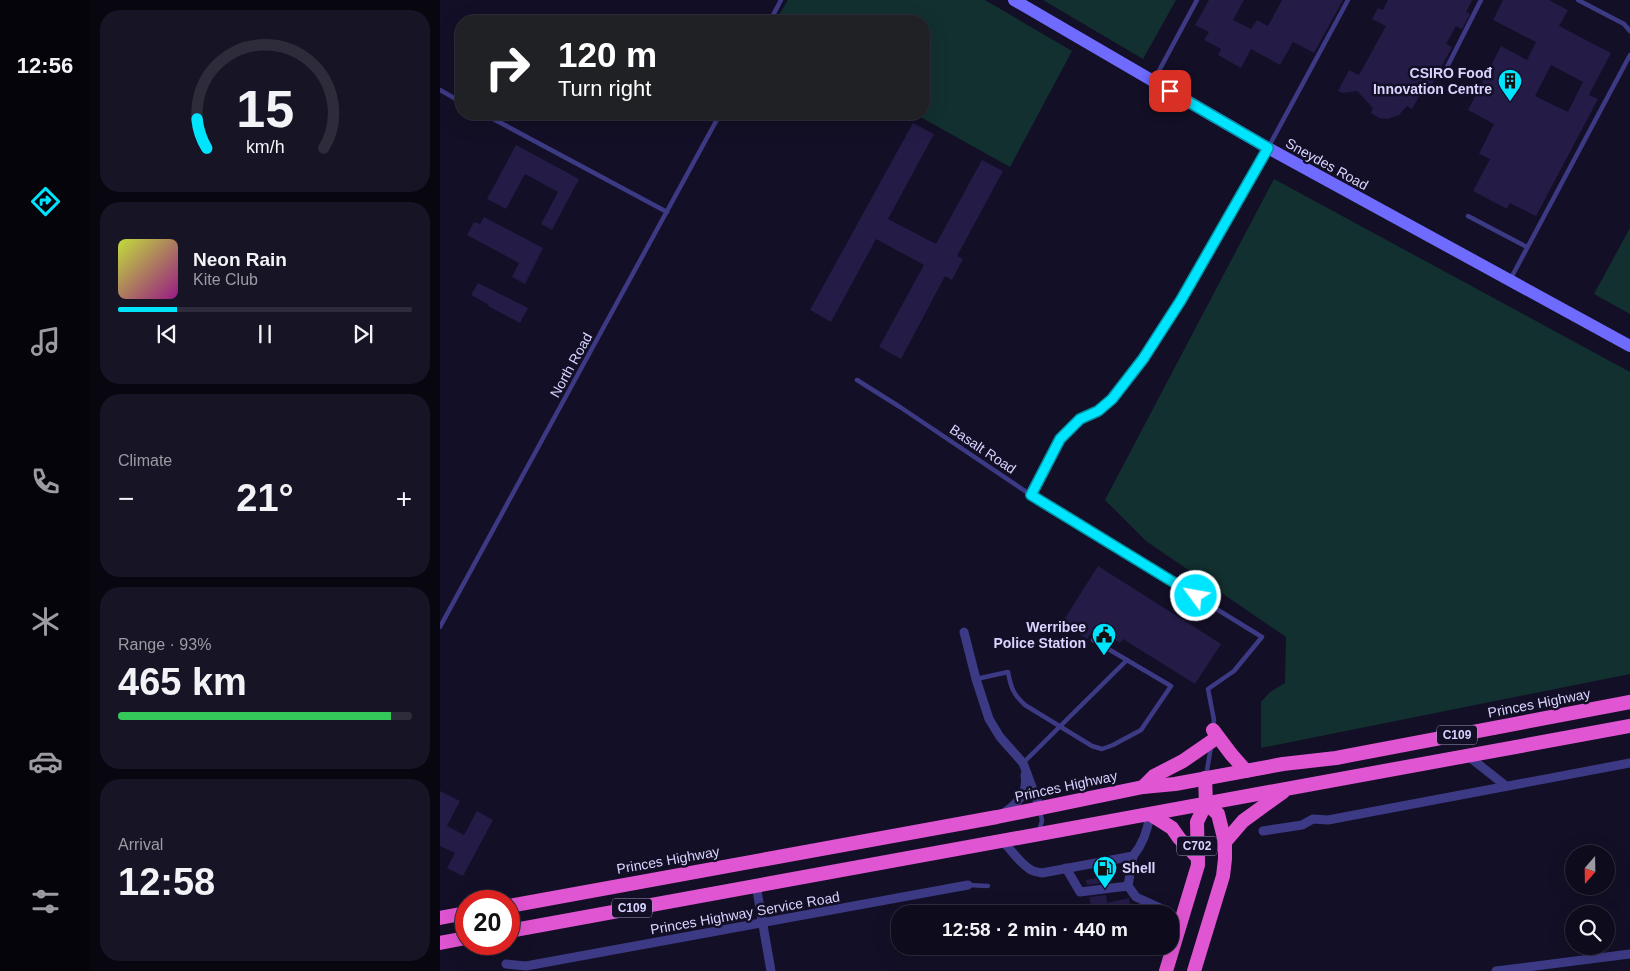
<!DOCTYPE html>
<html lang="en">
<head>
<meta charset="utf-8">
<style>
  :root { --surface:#0e0b1c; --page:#171425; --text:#f1f3f6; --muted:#9b9ba3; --line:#2e2b3b; --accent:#00e5ff }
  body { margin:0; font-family:Arial,sans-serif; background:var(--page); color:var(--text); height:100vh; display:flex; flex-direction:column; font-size:19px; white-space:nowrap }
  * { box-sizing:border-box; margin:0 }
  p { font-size:16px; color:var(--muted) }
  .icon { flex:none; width:28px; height:28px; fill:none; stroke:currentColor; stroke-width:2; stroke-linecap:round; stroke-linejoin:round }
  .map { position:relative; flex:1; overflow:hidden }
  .side { display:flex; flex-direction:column; gap:10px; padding:10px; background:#08060f; width:350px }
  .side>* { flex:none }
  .guide { position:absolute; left:15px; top:15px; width:475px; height:105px; border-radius:20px; box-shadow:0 5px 20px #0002,0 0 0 1px var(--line); background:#202124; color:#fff; overflow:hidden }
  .needle { width:32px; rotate:200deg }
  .buttons { position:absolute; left:1125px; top:845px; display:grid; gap:10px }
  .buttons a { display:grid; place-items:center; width:50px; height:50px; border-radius:50%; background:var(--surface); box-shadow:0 5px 20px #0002,0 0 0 1px var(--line); font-size:25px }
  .speed { position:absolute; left:15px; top:890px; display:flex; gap:10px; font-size:25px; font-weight:700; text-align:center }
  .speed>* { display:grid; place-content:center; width:65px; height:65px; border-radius:50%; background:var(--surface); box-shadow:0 5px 20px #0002,0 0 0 1px var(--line); line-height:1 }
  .speed .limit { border:8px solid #d22; background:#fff; color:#111 }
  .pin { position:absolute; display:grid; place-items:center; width:42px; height:42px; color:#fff; margin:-21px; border-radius:10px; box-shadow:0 2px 8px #0006 }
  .me { position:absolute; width:55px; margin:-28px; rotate:302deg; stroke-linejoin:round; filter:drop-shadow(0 0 4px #0008) }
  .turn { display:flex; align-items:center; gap:18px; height:105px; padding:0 20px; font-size:22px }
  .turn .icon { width:65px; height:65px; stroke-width:2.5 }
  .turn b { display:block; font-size:35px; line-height:42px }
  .big { font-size:38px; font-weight:600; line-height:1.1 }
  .side .tile { flex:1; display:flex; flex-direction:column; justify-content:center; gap:8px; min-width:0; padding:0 18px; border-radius:20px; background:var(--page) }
  .side .dial { align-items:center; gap:0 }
  .dial svg { height:130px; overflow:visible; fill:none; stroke:var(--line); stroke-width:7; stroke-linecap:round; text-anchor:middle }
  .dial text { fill:var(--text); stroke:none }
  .song { display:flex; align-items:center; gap:15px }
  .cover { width:60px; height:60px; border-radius:8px; background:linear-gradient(135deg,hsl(70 70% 55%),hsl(310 70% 35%)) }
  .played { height:5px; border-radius:2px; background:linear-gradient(90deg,var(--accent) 20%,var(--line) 20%) }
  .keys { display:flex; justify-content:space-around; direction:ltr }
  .heat { display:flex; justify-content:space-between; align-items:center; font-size:28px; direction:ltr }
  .charge { height:8px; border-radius:4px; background:linear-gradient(90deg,#34c759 93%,var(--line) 0) }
  .trip { position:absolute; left:451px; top:905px; width:288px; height:50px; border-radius:20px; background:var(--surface); box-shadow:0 5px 20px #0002,0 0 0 1px var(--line); font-weight:600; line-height:50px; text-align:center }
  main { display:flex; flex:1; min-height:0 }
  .tabs { display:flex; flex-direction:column; width:90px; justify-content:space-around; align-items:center; background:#06040b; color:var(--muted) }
  .tabs .icon { width:35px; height:35px }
  .tabs .active { color:var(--accent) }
  .tabs b { font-size:22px; color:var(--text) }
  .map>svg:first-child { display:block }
</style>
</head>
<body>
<main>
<nav class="tabs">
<b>12:56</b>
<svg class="icon active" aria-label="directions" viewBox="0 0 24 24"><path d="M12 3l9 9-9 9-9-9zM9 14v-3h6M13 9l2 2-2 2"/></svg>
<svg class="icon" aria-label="music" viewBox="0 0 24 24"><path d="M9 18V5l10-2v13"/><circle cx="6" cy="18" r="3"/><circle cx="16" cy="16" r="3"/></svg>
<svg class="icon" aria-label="phone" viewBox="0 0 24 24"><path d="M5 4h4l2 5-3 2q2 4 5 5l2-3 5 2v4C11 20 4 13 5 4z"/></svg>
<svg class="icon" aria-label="climate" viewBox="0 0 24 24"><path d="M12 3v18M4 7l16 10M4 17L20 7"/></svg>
<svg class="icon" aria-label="car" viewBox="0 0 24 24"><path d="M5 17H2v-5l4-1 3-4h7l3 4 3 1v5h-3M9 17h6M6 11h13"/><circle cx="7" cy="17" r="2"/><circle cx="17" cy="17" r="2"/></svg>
<svg class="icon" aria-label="filters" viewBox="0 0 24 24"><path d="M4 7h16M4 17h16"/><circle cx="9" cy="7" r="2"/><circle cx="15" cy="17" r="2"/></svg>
</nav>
<section class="side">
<div class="tile dial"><svg viewBox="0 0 100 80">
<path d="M14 69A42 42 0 1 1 86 69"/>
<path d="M14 69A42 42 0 0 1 8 51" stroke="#00e5ff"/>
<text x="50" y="56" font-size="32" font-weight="700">15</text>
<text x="50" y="72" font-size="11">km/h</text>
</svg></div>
<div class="tile">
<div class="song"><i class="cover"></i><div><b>Neon Rain</b><p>Kite Club</p></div></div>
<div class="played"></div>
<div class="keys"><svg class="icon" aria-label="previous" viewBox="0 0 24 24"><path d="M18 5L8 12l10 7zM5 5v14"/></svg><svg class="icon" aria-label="pause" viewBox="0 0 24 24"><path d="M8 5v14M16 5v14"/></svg><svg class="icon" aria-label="next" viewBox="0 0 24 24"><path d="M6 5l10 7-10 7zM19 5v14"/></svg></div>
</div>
<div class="tile"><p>Climate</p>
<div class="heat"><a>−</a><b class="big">21°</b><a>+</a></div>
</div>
<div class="tile"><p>Range · 93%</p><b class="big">465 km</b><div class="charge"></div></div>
<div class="tile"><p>Arrival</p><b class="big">12:58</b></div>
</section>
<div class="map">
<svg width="1190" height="971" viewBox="0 0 1190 971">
  <rect width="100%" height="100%" fill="#130f26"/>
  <g fill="#12302f">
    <path d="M348,0H545L632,51L570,167L475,114H484V21H335Z"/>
    <path d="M603,0H736L703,59Z"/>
    <path d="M834,179L1190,372V674L821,748V702L830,692L845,683L846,637L706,541L665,500Z"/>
    <path d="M1190,228V314L1154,294Z"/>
  </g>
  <g fill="#241b47" fill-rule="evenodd">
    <path d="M769,0H804L793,20L811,29L817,20L828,26L842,0H903L874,53L853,42L840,65L811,49L801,68L778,55L781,49L764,40L769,32L755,25Z"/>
    <path d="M948,0H1032L1026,12L1030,14L1022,29L1016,26L1006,44L1012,47L987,94L982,91L972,109L967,106L959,115L947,119L939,118L931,113L933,108L917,91L903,93L898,91L909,70L919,75L946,26L932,19L938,8L943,10Z"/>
    <path d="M1063,0H1109L1128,10L1119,26L1171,53L1149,95L1158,99L1096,216L1070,203L1067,209L1033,191L1050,159L1039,154L1054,124L1028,110L1061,46L1087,60L1096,42L1053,20ZM1111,65L1143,82L1128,112L1095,96Z"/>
    <path d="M473,123L494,134L448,219L496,244L542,160L563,171L517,256L523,259L512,280L505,276L461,359L439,347L484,265L436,239L391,322L370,310Z"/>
    <path d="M76,145L139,179L112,230L101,224L118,192L85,174L66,209L47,199Z"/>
    <path d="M44,217L103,248L85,284L72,277L79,263L27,235L34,222L40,224Z"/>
    <path d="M38,283L88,308L80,323L48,306L49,305L31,295Z"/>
    <path d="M658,566L781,644L755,684L683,639L680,643L658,629L656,632L653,630L647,639L622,623Z"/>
    <path d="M0,791L20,801L7,826L24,835L37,811L53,820L23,876L7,868L15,853L0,846Z"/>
    <path d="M662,877L664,883L647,885L646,880Z"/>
    <path d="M666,895L667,903L689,898L691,914H634L633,908L651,906L649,897Z"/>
  </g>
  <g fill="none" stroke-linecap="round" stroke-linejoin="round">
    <g stroke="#3d3a85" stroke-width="4.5">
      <path d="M1138,0L1184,24L1190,31"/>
      <path d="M330,21L341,0"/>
      <path d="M1005,71L1041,0"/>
      <path d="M714,80L757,0"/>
      <path d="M0,90L21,102"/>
      <path d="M44,114L227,212"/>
      <path d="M1028,216L1087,247"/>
      <path d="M1070,280L1190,55"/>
      <path d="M417,380L460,407L591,495L822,637L794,671L768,689L774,720L773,729"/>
      <path d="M591,495L620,439L639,419L658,411L672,399L703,359L741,300L828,148L908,0"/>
      <path d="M0,627L280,114"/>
      <path d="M536,679L568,672C571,688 573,694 585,705L652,746L662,749L673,745L701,730L731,686L653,640"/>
      <path d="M583,763L687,660"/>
      <path d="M766,776L771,747"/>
      <path d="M599,831L602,821L600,810"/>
      <path d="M528,885L548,886"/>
    </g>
    <g stroke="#3d3a85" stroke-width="9">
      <path d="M524,632L536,679L549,719L560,737L583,763L600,808"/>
      <path d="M1028,756L1066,786"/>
      <path d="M564,813C578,803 588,793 585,775"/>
      <path d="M823,831L862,825L873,819L888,820L1190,763"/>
      <path d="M562,841C572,850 579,863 591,870C594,872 599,872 602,873L693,856C703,844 708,829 710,814"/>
      <path d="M626,868L640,892L688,886L696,897L727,911L741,922"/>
      <path d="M316,885L331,971"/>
      <path d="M688,886L693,856"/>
      <path d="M66,964L86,966L528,885"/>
      <path d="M1056,971L1190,954"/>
    </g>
    <path stroke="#6f6bff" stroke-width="12" d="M574,0L828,148L1190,346"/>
    <g stroke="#e055d1" stroke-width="14">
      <path d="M773,730L791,754L806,771"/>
      <path d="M703,787L714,776L743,761L772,741"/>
      <path d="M710,814L732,828L739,838L758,858"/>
      <path d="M785,842L803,821L843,792"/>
      <path d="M69,906L557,817L703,787L735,784L843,764L896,758L1190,702"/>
      <path d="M0,918L26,913"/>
      <path d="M69,931L1190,726"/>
      <path d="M0,943L26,938"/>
      <path d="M726,971L758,865L757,822L766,803L765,778"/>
      <path d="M754,971L783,876L785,859V842L778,814L766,803"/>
    </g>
  </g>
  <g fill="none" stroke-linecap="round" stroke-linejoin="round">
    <defs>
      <path id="route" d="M730,91L828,148L741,300L703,359L672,399L658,411L640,419L620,439L591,495L756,596"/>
    </defs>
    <use href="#route" stroke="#0095a6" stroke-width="12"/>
    <use href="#route" stroke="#00e5ff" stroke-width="9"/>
  </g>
  <defs>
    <symbol id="building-pin" viewBox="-11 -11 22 30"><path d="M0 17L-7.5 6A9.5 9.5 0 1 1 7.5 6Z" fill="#00e5ff" stroke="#130f26"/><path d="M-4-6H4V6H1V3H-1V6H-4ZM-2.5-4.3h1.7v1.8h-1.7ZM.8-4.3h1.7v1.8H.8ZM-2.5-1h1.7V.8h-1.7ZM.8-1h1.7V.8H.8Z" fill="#111"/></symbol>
    <symbol id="civic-pin" viewBox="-11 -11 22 30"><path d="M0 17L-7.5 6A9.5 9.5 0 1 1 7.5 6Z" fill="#00e5ff" stroke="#130f26"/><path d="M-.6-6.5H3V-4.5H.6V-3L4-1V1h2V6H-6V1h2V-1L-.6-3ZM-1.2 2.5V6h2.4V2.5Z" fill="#111"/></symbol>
    <symbol id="fuel-pin" viewBox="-11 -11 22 30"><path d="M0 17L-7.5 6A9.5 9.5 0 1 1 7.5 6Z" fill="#00e5ff" stroke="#130f26"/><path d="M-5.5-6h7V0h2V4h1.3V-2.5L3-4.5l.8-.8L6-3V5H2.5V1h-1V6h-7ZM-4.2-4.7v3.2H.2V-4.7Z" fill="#111"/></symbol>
  </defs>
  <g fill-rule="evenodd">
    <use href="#building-pin" x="1056" y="67" width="28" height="38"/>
    <use href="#civic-pin" x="650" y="621" width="28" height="38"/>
    <use href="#fuel-pin" x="651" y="854" width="28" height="38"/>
  </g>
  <g text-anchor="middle" stroke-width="5" stroke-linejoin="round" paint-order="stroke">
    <g fill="#130f26" stroke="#9e99be" stroke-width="1">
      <rect x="997" y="725.5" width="40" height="19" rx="4"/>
      <rect x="737" y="836.5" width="40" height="19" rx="4"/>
      <rect x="172" y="898.5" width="40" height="19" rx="4"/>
    </g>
    <g font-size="12" font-weight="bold" fill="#d9d4ff">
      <text x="1017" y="739">C109</text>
      <text x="757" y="850">C702</text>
      <text x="192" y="912">C109</text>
    </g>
    <g font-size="14" font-weight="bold" fill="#d9d4ff" stroke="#130f26" text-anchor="end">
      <text x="1052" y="78">CSIRO Foođ<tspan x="1052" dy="16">Innovation Centre</tspan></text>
      <text x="646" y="632">Werribee<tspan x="646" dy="16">Police Station</tspan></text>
      <text x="682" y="873" text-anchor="start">Shell</text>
    </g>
    <g font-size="14" fill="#d9d4ff" stroke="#130f26">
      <text transform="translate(887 164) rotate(29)" y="5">Sneydes Road</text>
      <text transform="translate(131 365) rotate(-61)" y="5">North Road</text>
      <text transform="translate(543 449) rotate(34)" y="5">Basalt Road</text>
      <text transform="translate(1099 703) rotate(-11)" y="5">Princes Highway</text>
      <text transform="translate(626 786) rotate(-12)" y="5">Princes Highway</text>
      <text transform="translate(228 860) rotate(-10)" y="5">Princes Highway</text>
      <text transform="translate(305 913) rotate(-10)" y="5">Princes Highway Service Road</text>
    </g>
  </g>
</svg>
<div class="buttons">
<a><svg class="needle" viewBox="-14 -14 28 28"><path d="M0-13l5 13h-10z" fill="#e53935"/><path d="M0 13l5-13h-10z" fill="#9b9ba3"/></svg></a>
<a><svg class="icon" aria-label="search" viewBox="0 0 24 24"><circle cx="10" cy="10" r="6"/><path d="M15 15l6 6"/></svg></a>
</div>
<div class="speed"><div class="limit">20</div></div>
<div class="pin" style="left:730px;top:91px;background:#d93025"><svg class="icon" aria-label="arrive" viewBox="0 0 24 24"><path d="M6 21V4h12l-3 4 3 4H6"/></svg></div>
<svg class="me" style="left:756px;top:596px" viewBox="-20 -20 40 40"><circle r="17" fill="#00e5ff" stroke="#fff" stroke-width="3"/><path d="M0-11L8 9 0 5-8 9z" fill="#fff"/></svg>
<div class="trip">12:58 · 2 min · 440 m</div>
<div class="guide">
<div class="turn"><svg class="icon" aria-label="right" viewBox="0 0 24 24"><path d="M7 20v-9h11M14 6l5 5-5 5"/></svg><div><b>120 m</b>Turn right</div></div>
</div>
</div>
</main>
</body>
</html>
